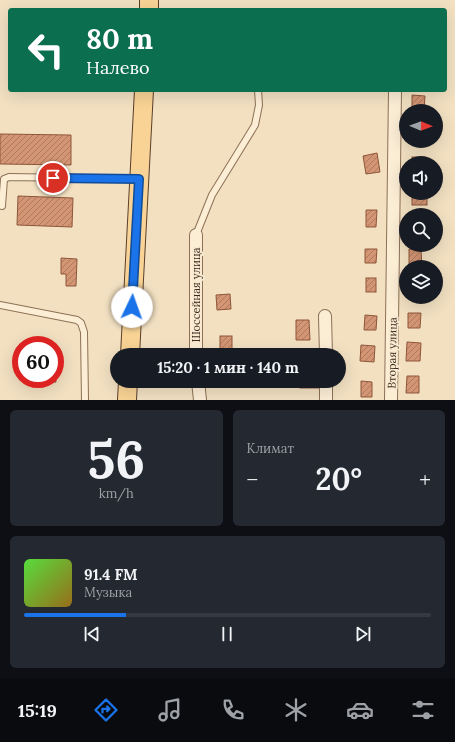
<!DOCTYPE html>
<html lang="ru">
<head>
<meta charset="utf-8">
<style>
  :root { --surface:#171b24; --page:#242831; --text:#f1f3f6; --muted:#9ea1a6; --line:#363941; --accent:#1a73e8 }
  body { margin:0; font-family:Lora,serif; background:var(--page); color:var(--text); height:100vh; display:flex; flex-direction:column; font-size:15px; white-space:nowrap }
  * { box-sizing:border-box; margin:0 }
  p { font-size:13px; color:var(--muted) }
  .icon { flex:none; width:22px; height:22px; fill:none; stroke:currentColor; stroke-width:2; stroke-linecap:round; stroke-linejoin:round }
  .map { position:relative; height:400px; overflow:hidden }
  .side { display:flex; flex-direction:column; gap:10px; padding:10px; background:#0d0f14; flex:1 }
  .side>* { flex:none }
  .top-card { position:absolute; left:8px; top:8px; width:439px; height:84px; border-radius:4px; box-shadow:0 4px 16px #0002; background:#0b6e4f; color:#fff; overflow:hidden }
  .needle { width:26px; rotate:91deg }
  .controls { position:absolute; left:399px; top:104px; display:grid; gap:8px }
  .controls a { display:grid; place-items:center; width:44px; height:44px; border-radius:50%; background:var(--surface); box-shadow:0 4px 16px #0002; font-size:20px }
  .speed { position:absolute; left:12px; top:336px; display:flex; gap:8px; font-size:20px; font-weight:700; text-align:center }
  .speed>* { display:grid; place-content:center; width:52px; height:52px; border-radius:50%; background:var(--surface); box-shadow:0 4px 16px #0002; line-height:1 }
  .speed .limit { border:6px solid #d22; background:#fff; color:#111 }
  .pin { position:absolute; display:grid; place-items:center; width:34px; height:34px; color:#fff; margin:-17px; border:2px solid #fff; border-radius:50%; box-shadow:0 1px 4px #0007 }
  .me { position:absolute; width:44px; margin:-22px; rotate:3deg; stroke-linejoin:round; filter:drop-shadow(0 0 3px #0008) }
  .turn { display:flex; align-items:center; gap:14px; height:84px; padding:0 12px; font-size:18px }
  .turn .icon { width:52px; height:52px; stroke-width:2.5 }
  .turn b { display:block; font-size:28px; line-height:34px }
  .big { font-size:30px; font-weight:700; line-height:1.1 }
  .side .card { flex:1; display:flex; flex-direction:column; justify-content:center; gap:6px; min-width:0; padding:0 14px; border-radius:6px; background:var(--page) }
  .side .dial { align-items:center; gap:0 }
  .dial b { font-size:52px; line-height:1 }
  .song { display:flex; align-items:center; gap:12px }
  .cover { width:48px; height:48px; border-radius:6px; background:linear-gradient(135deg,hsl(110 70% 55%),hsl(40 70% 35%)) }
  .played { height:4px; border-radius:2px; background:linear-gradient(90deg,var(--accent) 25%,var(--line) 25%) }
  .keys { display:flex; justify-content:space-around; direction:ltr }
  .heat { display:flex; justify-content:space-between; align-items:center; font-size:22px; direction:ltr }
  .side .tiles { flex:1; display:grid; gap:10px; grid-template-columns:1fr 1fr }
  .card:last-child { grid-column:span 2 }
  .trip { position:absolute; left:110px; top:348px; width:236px; height:40px; border-radius:20px; background:var(--surface); box-shadow:0 4px 16px #0002; font-weight:700; line-height:40px; text-align:center }
  .tab-bar { display:flex; height:64px; justify-content:space-around; align-items:center; background:#090b0e; color:var(--muted) }
  .tab-bar .icon { width:28px; height:28px }
  .tab-bar .current { color:var(--accent) }
  .tab-bar b { font-size:18px; color:var(--text) }
  .map>svg:first-child { display:block }
</style>
</head>
<body>
<div class="map">
<svg width="455" height="400" viewBox="0 0 455 400">
  <defs>
    <pattern id="building-hatch" width="6" height="6" patternUnits="userSpaceOnUse"><rect width="6" height="6" fill="#d39573"/><path d="M-1 1l2-2M0 6l6-6M5 7l2-2" fill="none" stroke="#ac7a5e"/></pattern>
  </defs>
  <rect width="100%" height="100%" fill="#f2e0c1"/>
  <g fill="url(#building-hatch)" stroke="#8e563a">
    <path d="M412,95L425,96L424,111H412Z"/>
    <path d="M0,134L71,135V165L0,164Z"/>
    <rect x="413" y="141" width="12" height="2"/>
    <path d="M377,153L380,172L366,174L363,156Z"/>
    <rect x="412" y="157" width="13" height="6"/>
    <rect x="412" y="193" width="15" height="12"/>
    <path d="M18,196L73,198L72,227L17,225Z"/>
    <path d="M366,210H377L376,227H366Z"/>
    <path d="M365,249H377L376,263H365Z"/>
    <path d="M409,249H421L422,267H409Z"/>
    <path d="M61,258L77,259L76,286H66V274H61Z"/>
    <rect x="366" y="278" width="10" height="14"/>
    <path d="M230,294L231,309L217,310L216,295Z"/>
    <path d="M408,313H421L420,328H408Z"/>
    <path d="M365,315L377,316L376,330H364Z"/>
    <path d="M296,320H309L310,340H296Z"/>
    <rect x="220" y="336" width="12" height="15"/>
    <path d="M52,341V345H32L31,343Z"/>
    <path d="M407,342L421,343L420,361H406Z"/>
    <path d="M361,345L375,346L374,362L360,361Z"/>
    <path d="M55,375L56,382L35,384V379H55Z"/>
    <path d="M407,376H419V393H406Z"/>
    <rect x="220" y="381" width="13" height="6"/>
    <rect x="300" y="381" width="20" height="7"/>
    <path d="M361,381L372,382V397H361Z"/>
  </g>
  <g fill="none" stroke-linecap="round" stroke-linejoin="round">
    <defs>
      <g id="service">
        <path d="M2,206L4,179L9,177L137,179"/>
        <path d="M196,235L212,195L255,125L259,105L258,90"/>
        <path d="M0,305L77,320L81,323L84,332L85,400"/>
      </g>
      <g id="minor">
        <path d="M325,316L326,355"/>
        <path d="M196,355V235"/>
        <path d="M198,381L200,400"/>
        <path d="M326,381V400"/>
        <path d="M391,400L395,90"/>
      </g>
      <g id="primary">
        <path d="M149,10V0"/>
        <path d="M130,355L144,90"/>
        <path d="M127,400L128,381"/>
      </g>
    </defs>
    <use href="#service" stroke="#8d7057" stroke-width="8"/>
    <use href="#minor" stroke="#8d7057" stroke-width="14"/>
    <use href="#primary" stroke="#5a3e2b" stroke-width="20"/>
    <use href="#service" stroke="#fcedd5" stroke-width="6"/>
    <use href="#minor" stroke="#fcedd5" stroke-width="12"/>
    <use href="#primary" stroke="#f8d395" stroke-width="18"/>
  </g>
  <g fill="none" stroke-linecap="round" stroke-linejoin="round">
    <defs>
      <path id="route" d="M53,178L139,179L132,307"/>
    </defs>
    <use href="#route" stroke="#114b97" stroke-width="10"/>
    <use href="#route" stroke="#1a73e8" stroke-width="7"/>
  </g>
  <g text-anchor="middle" stroke-width="4" stroke-linejoin="round" paint-order="stroke">
    <g font-size="11" fill="#3b291c" stroke="#f8ead1">
      <text transform="translate(196 295) rotate(-90)" y="4">Шоссейная улица</text>
      <text transform="translate(392 353) rotate(-89)" y="4">Вторая улица</text>
    </g>
  </g>
</svg>
<div class="controls">
<a><svg class="needle" viewBox="-14 -14 28 28"><path d="M0-13l5 13h-10z" fill="#e53935"/><path d="M0 13l5-13h-10z" fill="#9ea1a6"/></svg></a>
<a><svg class="icon" aria-label="sound" viewBox="0 0 24 24"><path d="M4 9h4l5-4v14l-5-4H4zM17 9q2 3 0 6"/></svg></a>
<a><svg class="icon" aria-label="search" viewBox="0 0 24 24"><circle cx="10" cy="10" r="6"/><path d="M15 15l6 6"/></svg></a>
<a><svg class="icon" aria-label="layers" viewBox="0 0 24 24"><path d="M12 4l9 5-9 5-9-5zM3 14l9 5 9-5"/></svg></a>
</div>
<div class="speed"><div class="limit">60</div></div>
<div class="pin" style="left:53px;top:178px;background:#d93025"><svg class="icon" aria-label="arrive" viewBox="0 0 24 24"><path d="M6 21V4h12l-3 4 3 4H6"/></svg></div>
<svg class="me" style="left:132px;top:307px" viewBox="-20 -20 40 40"><circle r="19" fill="#fff"/><path d="M0-13L10 11 0 6-10 11z" fill="#1a73e8"/></svg>
<div class="trip">15:20 · 1 мин · 140 m</div>
<div class="top-card">
<div class="turn"><svg class="icon" aria-label="left" viewBox="0 0 24 24"><path d="M17 20v-9H6M10 6l-5 5 5 5"/></svg><div><b>80 m</b>Налево</div></div>
</div>
</div>
<section class="side">
<div class="tiles">
<div class="card dial"><b>56</b><p>km/h</p></div>
<div class="card"><p>Климат</p>
<div class="heat"><a>−</a><b class="big">20°</b><a>+</a></div>
</div>
<div class="card">
<div class="song"><i class="cover"></i><div><b>91.4 FM</b><p>Музыка</p></div></div>
<div class="played"></div>
<div class="keys"><svg class="icon" aria-label="previous" viewBox="0 0 24 24"><path d="M18 5L8 12l10 7zM5 5v14"/></svg><svg class="icon" aria-label="pause" viewBox="0 0 24 24"><path d="M8 5v14M16 5v14"/></svg><svg class="icon" aria-label="next" viewBox="0 0 24 24"><path d="M6 5l10 7-10 7zM19 5v14"/></svg></div>
</div>
</div>
</section>
<nav class="tab-bar">
<b>15:19</b>
<svg class="icon current" aria-label="directions" viewBox="0 0 24 24"><path d="M12 3l9 9-9 9-9-9zM9 14v-3h6M13 9l2 2-2 2"/></svg>
<svg class="icon" aria-label="music" viewBox="0 0 24 24"><path d="M9 18V5l10-2v13"/><circle cx="6" cy="18" r="3"/><circle cx="16" cy="16" r="3"/></svg>
<svg class="icon" aria-label="phone" viewBox="0 0 24 24"><path d="M5 4h4l2 5-3 2q2 4 5 5l2-3 5 2v4C11 20 4 13 5 4z"/></svg>
<svg class="icon" aria-label="climate" viewBox="0 0 24 24"><path d="M12 3v18M4 7l16 10M4 17L20 7"/></svg>
<svg class="icon" aria-label="car" viewBox="0 0 24 24"><path d="M5 17H2v-5l4-1 3-4h7l3 4 3 1v5h-3M9 17h6M6 11h13"/><circle cx="7" cy="17" r="2"/><circle cx="17" cy="17" r="2"/></svg>
<svg class="icon" aria-label="filters" viewBox="0 0 24 24"><path d="M4 7h16M4 17h16"/><circle cx="9" cy="7" r="2"/><circle cx="15" cy="17" r="2"/></svg>
</nav>
</body>
</html>
